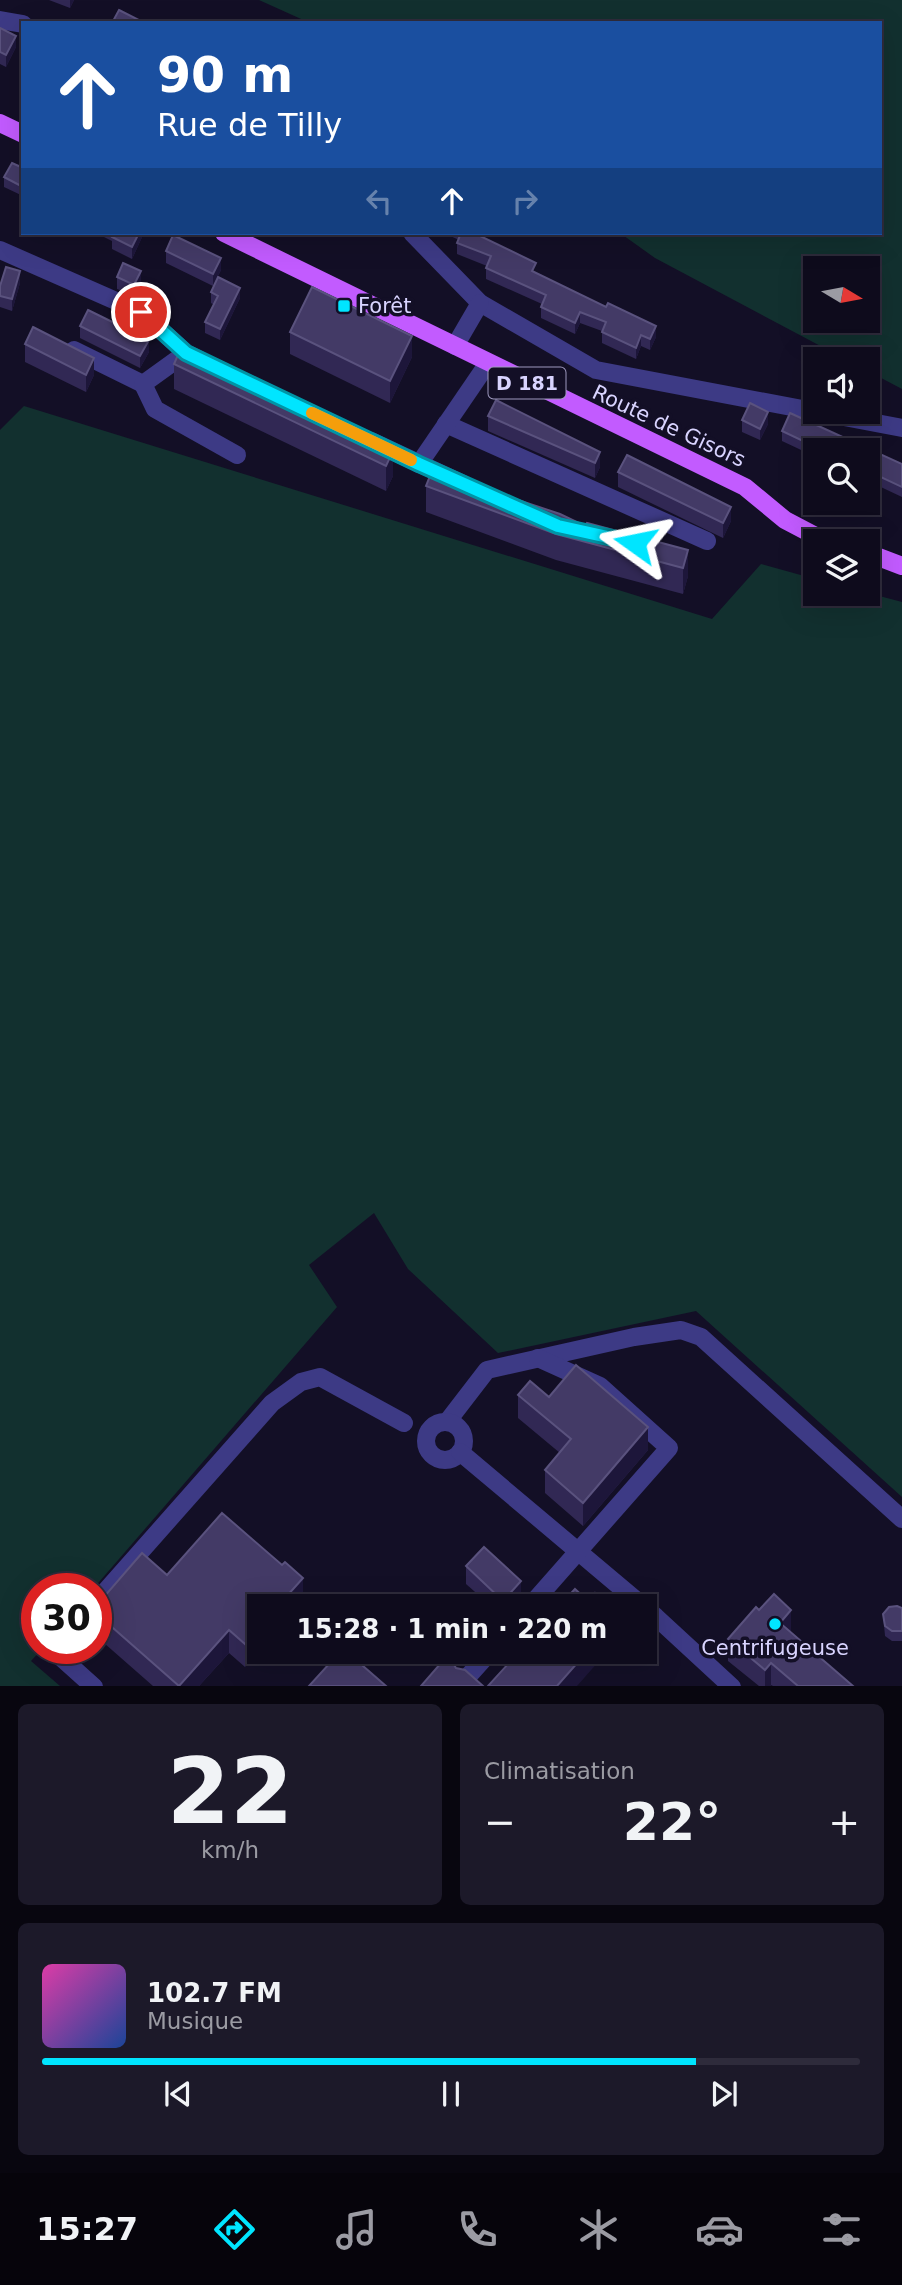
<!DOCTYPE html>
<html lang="fr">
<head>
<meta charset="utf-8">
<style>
  :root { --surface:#0e0b1c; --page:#1c1929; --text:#f1f3f6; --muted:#9b9ba3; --line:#2e2b3b; --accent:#00e5ff }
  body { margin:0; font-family:"DejaVu Sans",sans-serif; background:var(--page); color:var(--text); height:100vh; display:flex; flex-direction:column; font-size:26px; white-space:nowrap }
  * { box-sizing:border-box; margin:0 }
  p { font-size:23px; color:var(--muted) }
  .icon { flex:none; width:38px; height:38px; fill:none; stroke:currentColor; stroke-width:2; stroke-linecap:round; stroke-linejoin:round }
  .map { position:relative; height:1686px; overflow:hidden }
  .details { display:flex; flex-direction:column; gap:18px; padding:18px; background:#08060f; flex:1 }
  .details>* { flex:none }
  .hud { position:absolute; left:21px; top:21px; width:861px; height:214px; border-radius:0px; box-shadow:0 7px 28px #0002,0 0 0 2px var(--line); background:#1a4fa0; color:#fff; overflow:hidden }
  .needle { width:46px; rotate:100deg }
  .controls { position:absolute; left:803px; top:256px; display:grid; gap:14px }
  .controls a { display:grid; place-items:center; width:77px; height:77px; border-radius:0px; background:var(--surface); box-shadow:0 7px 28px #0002,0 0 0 2px var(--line); font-size:35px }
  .speed { position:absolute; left:21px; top:1573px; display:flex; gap:14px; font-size:35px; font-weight:700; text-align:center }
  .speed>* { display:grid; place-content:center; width:91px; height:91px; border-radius:50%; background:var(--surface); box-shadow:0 7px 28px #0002,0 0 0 2px var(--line); line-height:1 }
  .speed .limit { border:10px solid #d22; background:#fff; color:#111 }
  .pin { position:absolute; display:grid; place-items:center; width:60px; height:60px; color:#fff; margin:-30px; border:4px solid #fff; border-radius:50%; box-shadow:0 2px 7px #0007 }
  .me { position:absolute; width:77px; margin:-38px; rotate:282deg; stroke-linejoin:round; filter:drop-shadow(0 0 5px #0008) }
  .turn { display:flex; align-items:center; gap:24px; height:147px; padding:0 21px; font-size:32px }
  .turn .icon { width:91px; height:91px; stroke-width:2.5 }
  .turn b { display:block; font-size:49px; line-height:60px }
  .lanes { display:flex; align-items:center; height:66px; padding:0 21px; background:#0003; justify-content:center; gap:35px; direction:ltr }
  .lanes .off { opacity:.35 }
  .big { font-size:52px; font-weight:700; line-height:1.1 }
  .details .tile { flex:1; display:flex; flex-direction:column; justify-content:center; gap:10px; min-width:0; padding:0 24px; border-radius:10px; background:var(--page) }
  .details .dial { align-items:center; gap:0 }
  .dial b { font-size:91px; line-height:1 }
  .song { display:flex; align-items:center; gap:21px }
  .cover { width:84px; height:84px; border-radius:10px; background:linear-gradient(135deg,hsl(320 70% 55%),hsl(220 70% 35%)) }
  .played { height:7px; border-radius:4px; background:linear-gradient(90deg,var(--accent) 80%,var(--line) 80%) }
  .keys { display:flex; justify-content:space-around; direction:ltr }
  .heat { display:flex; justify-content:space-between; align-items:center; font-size:38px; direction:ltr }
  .details .tiles { flex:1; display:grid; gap:18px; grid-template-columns:1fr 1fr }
  .tile:last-child { grid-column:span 2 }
  .trip { position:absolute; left:247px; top:1594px; width:410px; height:70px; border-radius:0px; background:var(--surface); box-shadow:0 7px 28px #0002,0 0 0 2px var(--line); font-weight:700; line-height:70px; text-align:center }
  .tab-bar { display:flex; height:112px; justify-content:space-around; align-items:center; background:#06040b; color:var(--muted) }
  .tab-bar .icon { width:49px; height:49px }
  .tab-bar .on { color:var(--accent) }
  .tab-bar b { font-size:32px; color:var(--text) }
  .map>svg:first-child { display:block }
</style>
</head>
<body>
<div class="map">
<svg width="902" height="1687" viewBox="0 0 902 1687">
  <rect width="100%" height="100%" fill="#130f26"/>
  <g fill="#12302f" fill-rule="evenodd">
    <path d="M259,0H902V389L868,371V359H845L655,258L620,233H880V23H310ZM816,268H868V320H816Z"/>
    <path d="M24,406L712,619L761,564L815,579L816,593H868L902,602V1497L696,1311L498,1353L408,1269L374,1213L309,1265L337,1307L93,1589H37V1648L42,1649L31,1661L60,1686H0V430Z"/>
  </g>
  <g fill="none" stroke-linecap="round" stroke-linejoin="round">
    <g stroke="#3d3a85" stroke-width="18">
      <path d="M0,20L23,24"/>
      <path d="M412,233L480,303L596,370L902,428"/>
      <path d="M0,250L141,312L186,353L200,360"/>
      <path d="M455,346L480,303"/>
      <path d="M74,350L143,384"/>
      <path d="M186,353L143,384L155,409L237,455"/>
      <path d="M446,424L707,541"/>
      <path d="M371,441L463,484"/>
      <path d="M419,464L488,363"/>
      <path d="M447,1422L487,1370L634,1337L681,1330L701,1337L902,1519"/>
      <circle cx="445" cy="1441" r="19"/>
      <path d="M460,1452L656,1617L732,1687"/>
      <path d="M96,1602L272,1403L301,1382L320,1377L404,1423"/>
      <path d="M530,1606L669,1448L600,1386L538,1358"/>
      <path d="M56,1648L54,1651L94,1687"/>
      <path d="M463,1682L490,1652"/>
    </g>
    <g stroke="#c25bff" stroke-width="18">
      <path d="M0,123L23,134"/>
      <path d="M224,233L745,487L785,520L825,541"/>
      <path d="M868,553L902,566"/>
    </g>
  </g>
  <g fill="#312854">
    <path d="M49,0H74L70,8Z"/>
    <path d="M0,28L16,47L6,67L0,64Z"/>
    <path d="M23,168V196L4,187V177Z"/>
    <path d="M96,233H143V235L132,259L112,249V241Z"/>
    <path d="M444,233H475L536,273L656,337L650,350L641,346L636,359L602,343V331L580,323L575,334L541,318V307L542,304L486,279V268L487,266L457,254V243L459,240Z"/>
    <path d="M166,251L221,270L213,286L166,263Z"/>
    <path d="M117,277L141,283L134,296L117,289Z"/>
    <path d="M20,283L12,311L0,307V286Z"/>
    <path d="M211,292L240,298L220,340L205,333V322L214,305L211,303Z"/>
    <path d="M80,326L149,352L140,368L80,338Z"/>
    <path d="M290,332L412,357L390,403L290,354Z"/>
    <path d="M25,344L94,375L86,392L25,362Z"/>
    <path d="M174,364L393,451V476L386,491L174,389Z"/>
    <path d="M496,400L600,467L595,478L488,431V416Z"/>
    <path d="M790,413L902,464V497L868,481V450H816V457L782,441V431Z"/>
    <path d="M742,420L768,424L760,440L742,432Z"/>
    <path d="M618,472L731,521L723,538L618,487Z"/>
    <path d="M426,486L585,526L688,550V576L683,594L556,560L426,512Z"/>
    <path d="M518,1395L549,1397L648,1450L583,1526L545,1493V1470L560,1453L518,1418Z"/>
    <path d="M466,1566L521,1599L514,1606H491L466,1584Z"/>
    <path d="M167,1575L303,1600L245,1667L229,1653L199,1686H153L96,1636V1606Z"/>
    <path d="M902,1608V1641H892L885,1636L883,1614Z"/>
    <path d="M791,1632L853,1686H773L771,1685L770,1686H759L728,1661V1639Z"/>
  </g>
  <g fill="#1d163a">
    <path d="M70,0H74L70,8Z"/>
    <path d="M16,36V47L6,67V55Z"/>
    <path d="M139,233H143V235L132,259V247Z"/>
    <path d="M221,258V270L213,286V274Z"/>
    <path d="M20,271V283L12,311V299Z"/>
    <path d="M141,271V283L134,296V285Z"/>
    <path d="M240,288V298L220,340V329Z"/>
    <path d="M580,312V323L575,334V323Z"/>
    <path d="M656,326V337L650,350V339Z"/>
    <path d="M641,335V346L636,359V348Z"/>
    <path d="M412,336V357L390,403V381Z"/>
    <path d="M149,340V352L140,368V356Z"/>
    <path d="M94,358V375L86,392V375Z"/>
    <path d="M768,412V424L760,440V429Z"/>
    <path d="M393,451V476L386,491V466Z"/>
    <path d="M600,452V467L595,478V463Z"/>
    <path d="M731,507V521L723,538V523Z"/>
    <path d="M688,550V576L683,594V568Z"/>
    <path d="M648,1427V1450L583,1526V1503Z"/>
    <path d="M303,1578V1600L298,1606H278Z"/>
    <path d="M521,1581V1599L514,1606H503V1601Z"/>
    <path d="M791,1610V1632L780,1645V1623Z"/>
    <path d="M259,1628V1650L245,1667V1644Z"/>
    <path d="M229,1630V1653L199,1686H179Z"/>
    <path d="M587,1652H607L577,1686H557Z"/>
    <path d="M771,1663V1685L770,1686H765V1670Z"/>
  </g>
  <g fill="#433a66" stroke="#5a527e" stroke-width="2">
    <path d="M119,10L143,22V23H112Z"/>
    <path d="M0,28L16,36L6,55L0,52Z"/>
    <path d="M12,163L23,168V187L4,177Z"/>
    <path d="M114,233H139L132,247L112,237Z"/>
    <path d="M461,233H474L536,263L532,271L606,307L608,303L656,326L650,339L641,335L636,348L602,332L606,322L580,312L575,323L541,307L546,295L486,268L491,256L457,243Z"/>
    <path d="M173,235L221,258L213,274L166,251Z"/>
    <path d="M123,263L141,271L134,285L117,277Z"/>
    <path d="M6,267L20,271L12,299L0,296V286Z"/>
    <path d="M218,277L240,288L220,329L205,322L218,296L211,292Z"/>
    <path d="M312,287L412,336L390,381L290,332Z"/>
    <path d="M88,310L149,340L140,356L80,326Z"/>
    <path d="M33,327L94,358L86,375L25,344Z"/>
    <path d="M181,348L393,451L386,466L174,364Z"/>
    <path d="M496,400L600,452L595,463L488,416Z"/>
    <path d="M750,403L768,412L760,429L742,420Z"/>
    <path d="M790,413L902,464V487L868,471V450H822L782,431Z"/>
    <path d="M627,455L731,507L723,523L618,472Z"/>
    <path d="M432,471L560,514L585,526L587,523L688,550L683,568L556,534L426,486Z"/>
    <path d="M576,1365L648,1427L583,1503L545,1470L571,1439L518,1395L530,1381L549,1397Z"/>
    <path d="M222,1513L282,1565L285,1562L303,1578L278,1606H259V1628L245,1644L229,1630L179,1686L96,1613V1606L142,1553L167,1575Z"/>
    <path d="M484,1547L521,1581L503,1601L466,1566Z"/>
    <path d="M575,1589L588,1601L595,1593L606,1603L603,1606H559Z"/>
    <path d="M774,1594L791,1610L780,1623L853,1686H798L771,1663L765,1670L728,1639L756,1607L759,1610Z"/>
    <path d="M897,1606L902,1608V1631H892L885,1626L883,1614L889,1607Z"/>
    <path d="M340,1652H347L386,1686H309Z"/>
    <path d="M519,1652H587L557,1686H488Z"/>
    <path d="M448,1655L456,1668L465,1670L483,1686H421Z"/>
  </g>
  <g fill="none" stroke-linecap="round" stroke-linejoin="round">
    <defs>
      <path id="route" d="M141,312L186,353L419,464L558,526L635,543"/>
    </defs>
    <use href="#route" stroke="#0095a6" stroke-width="18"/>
    <use href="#route" stroke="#00e5ff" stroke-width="12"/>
    <path stroke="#f59e0b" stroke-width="12" d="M312,413L411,460"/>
  </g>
  <g fill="#00e5ff" stroke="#130f26" stroke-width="2.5">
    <rect x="337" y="299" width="14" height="14" rx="3.5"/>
    <circle cx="775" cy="1624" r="7"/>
  </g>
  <g text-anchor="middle" stroke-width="7" stroke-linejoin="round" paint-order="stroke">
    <rect fill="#130f26" stroke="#9e99be" stroke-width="2" x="488.5" y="367.5" width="77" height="31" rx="5"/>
    <g font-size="19" font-weight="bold" fill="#d9d4ff">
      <text x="527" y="390">D 181</text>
    </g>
    <g font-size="21" fill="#d9d4ff" stroke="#130f26" text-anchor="start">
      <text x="358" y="313">Forêt</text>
      <text x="775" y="1655" text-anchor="middle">Centrifugeuse</text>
    </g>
    <g font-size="21" fill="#d9d4ff" stroke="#130f26">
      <text transform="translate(669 426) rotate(25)" y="7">Route de Gisors</text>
    </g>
  </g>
</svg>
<div class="controls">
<a><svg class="needle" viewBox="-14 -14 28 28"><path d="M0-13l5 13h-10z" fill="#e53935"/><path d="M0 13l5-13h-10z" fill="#9b9ba3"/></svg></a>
<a><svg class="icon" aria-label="sound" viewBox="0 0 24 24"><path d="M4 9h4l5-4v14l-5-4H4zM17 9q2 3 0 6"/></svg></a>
<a><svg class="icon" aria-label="search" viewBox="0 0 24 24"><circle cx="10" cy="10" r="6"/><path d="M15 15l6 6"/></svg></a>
<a><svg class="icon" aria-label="layers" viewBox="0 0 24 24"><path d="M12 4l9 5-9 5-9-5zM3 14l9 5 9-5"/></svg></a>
</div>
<div class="speed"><div class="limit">30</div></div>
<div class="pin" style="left:141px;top:312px;background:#d93025"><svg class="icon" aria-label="arrive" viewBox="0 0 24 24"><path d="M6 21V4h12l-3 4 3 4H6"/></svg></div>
<svg class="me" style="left:635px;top:543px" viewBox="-20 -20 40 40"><path d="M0-17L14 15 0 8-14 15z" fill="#00e5ff" stroke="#fff" stroke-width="4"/></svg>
<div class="trip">15:28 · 1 min · 220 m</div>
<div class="hud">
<div class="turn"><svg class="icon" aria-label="ahead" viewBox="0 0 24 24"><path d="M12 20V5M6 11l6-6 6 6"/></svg><div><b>90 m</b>Rue de Tilly</div></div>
<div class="lanes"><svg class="icon off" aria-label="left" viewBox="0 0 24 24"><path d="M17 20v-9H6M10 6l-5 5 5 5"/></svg><svg class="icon" aria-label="ahead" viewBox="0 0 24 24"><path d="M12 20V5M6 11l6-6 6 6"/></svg><svg class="icon off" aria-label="right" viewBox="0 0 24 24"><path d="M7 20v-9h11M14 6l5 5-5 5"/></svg></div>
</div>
</div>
<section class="details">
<div class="tiles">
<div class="tile dial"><b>22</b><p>km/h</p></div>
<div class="tile"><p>Climatisation</p>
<div class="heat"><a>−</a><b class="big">22°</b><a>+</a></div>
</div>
<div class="tile">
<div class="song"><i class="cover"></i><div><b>102.7 FM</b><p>Musique</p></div></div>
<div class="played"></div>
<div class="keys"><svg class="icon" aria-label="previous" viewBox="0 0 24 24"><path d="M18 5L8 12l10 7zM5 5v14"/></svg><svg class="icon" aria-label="pause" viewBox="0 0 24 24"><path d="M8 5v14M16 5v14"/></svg><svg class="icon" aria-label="next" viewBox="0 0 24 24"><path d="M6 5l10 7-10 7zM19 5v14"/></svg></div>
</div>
</div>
</section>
<nav class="tab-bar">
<b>15:27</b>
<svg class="icon on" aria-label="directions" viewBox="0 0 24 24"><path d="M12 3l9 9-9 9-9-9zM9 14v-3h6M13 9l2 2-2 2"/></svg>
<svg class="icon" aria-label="music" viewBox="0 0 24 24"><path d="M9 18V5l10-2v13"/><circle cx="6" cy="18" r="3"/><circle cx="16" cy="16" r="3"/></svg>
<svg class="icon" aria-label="phone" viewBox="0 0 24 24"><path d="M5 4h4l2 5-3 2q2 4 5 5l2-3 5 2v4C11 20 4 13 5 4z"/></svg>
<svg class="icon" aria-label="climate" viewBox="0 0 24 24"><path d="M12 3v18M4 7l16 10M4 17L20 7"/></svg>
<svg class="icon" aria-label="car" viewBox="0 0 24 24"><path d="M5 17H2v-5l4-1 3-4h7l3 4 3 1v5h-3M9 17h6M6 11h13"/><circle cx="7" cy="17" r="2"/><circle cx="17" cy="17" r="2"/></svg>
<svg class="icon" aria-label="filters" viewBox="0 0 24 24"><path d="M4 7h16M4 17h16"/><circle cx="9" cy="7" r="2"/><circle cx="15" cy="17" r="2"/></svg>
</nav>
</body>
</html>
